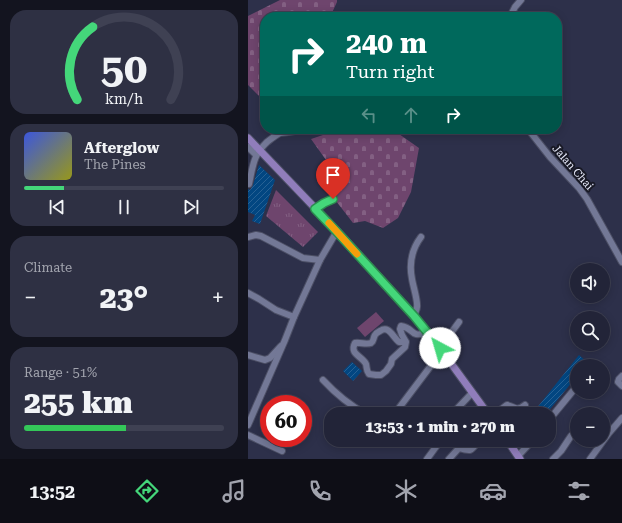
<!DOCTYPE html>
<html lang="en">
<head>
<meta charset="utf-8">
<style>
  :root { --surface:#222438; --page:#2e3043; --text:#f1f3f6; --muted:#a2a4ae; --line:#3f4153; --accent:#44d77a }
  body { margin:0; font-family:"Roboto Serif",serif; background:var(--page); color:var(--text); height:100vh; display:flex; flex-direction:column; font-size:15px; white-space:nowrap }
  * { box-sizing:border-box; margin:0 }
  p { font-size:13px; color:var(--muted) }
  .icon { flex:none; width:22px; height:22px; fill:none; stroke:currentColor; stroke-width:2; stroke-linecap:round; stroke-linejoin:round }
  .map { position:relative; flex:1; overflow:hidden }
  .panel { display:flex; flex-direction:column; gap:10px; padding:10px; background:#13141f; width:248px }
  .panel>* { flex:none }
  .banner { position:absolute; left:12px; top:12px; width:302px; height:122px; border-radius:16px; box-shadow:0 2px 10px #0003,0 0 0 1px var(--line); background:#00695c; color:#fff; overflow:hidden }
  .buttons { position:absolute; left:322px; top:263px; display:grid; gap:8px }
  .buttons a { display:grid; place-items:center; width:40px; height:40px; border-radius:50%; background:var(--surface); box-shadow:0 2px 10px #0003,0 0 0 1px var(--line); font-size:20px }
  .speed { position:absolute; left:12px; top:395px; display:flex; gap:8px; font-size:20px; font-weight:700; text-align:center }
  .speed>* { display:grid; place-content:center; width:52px; height:52px; border-radius:50%; background:var(--surface); box-shadow:0 2px 10px #0003,0 0 0 1px var(--line); line-height:1 }
  .speed .limit { border:6px solid #d22; background:#fff; color:#111 }
  .pin { position:absolute; display:grid; place-items:center; width:34px; height:34px; color:#fff; margin:-41px -17px; border-radius:50% 50% 50% 0; rotate:-45deg; box-shadow:0 0 4px #0007 }
  .pin .icon { rotate:45deg }
  .me { position:absolute; width:44px; margin:-22px; rotate:321deg; stroke-linejoin:round; filter:drop-shadow(0 0 3px #0008) }
  .turn { display:flex; align-items:center; gap:14px; height:84px; padding:0 20px; font-size:18px }
  .turn .icon { width:52px; height:52px; stroke-width:2.5 }
  .turn b { display:block; font-size:28px; line-height:34px }
  .lanes { display:flex; align-items:center; height:38px; padding:0 20px; background:#0003; justify-content:center; gap:20px; direction:ltr }
  .lanes .off { opacity:.35 }
  .big { font-size:30px; font-weight:800; line-height:1.1 }
  .panel .tile { flex:1; display:flex; flex-direction:column; justify-content:center; gap:6px; min-width:0; padding:0 14px; border-radius:16px; background:var(--page) }
  .panel .dial { align-items:center; gap:0 }
  .dial svg { height:104px; overflow:visible; fill:none; stroke:var(--line); stroke-width:7; stroke-linecap:round; text-anchor:middle }
  .dial text { fill:var(--text); stroke:none }
  .song { display:flex; align-items:center; gap:12px }
  .cover { width:48px; height:48px; border-radius:6px; background:linear-gradient(135deg,hsl(230 70% 55%),hsl(60 70% 35%)) }
  .played { height:4px; border-radius:2px; background:linear-gradient(90deg,var(--accent) 20%,var(--line) 20%) }
  .keys { display:flex; justify-content:space-around; direction:ltr }
  .heat { display:flex; justify-content:space-between; align-items:center; font-size:22px; direction:ltr }
  .charge { height:6px; border-radius:3px; background:linear-gradient(90deg,#34c759 51%,var(--line) 0) }
  .trip { position:absolute; left:76px; top:407px; width:232px; height:40px; border-radius:16px; background:var(--surface); box-shadow:0 2px 10px #0003,0 0 0 1px var(--line); font-weight:800; line-height:40px; text-align:center }
  .dock { display:flex; height:64px; justify-content:space-around; align-items:center; background:#0e0e16; color:var(--muted) }
  .dock .icon { width:28px; height:28px }
  .dock .selected { color:var(--accent) }
  .dock b { font-size:18px; color:var(--text) }
  main { display:flex; flex:1; min-height:0 }
  .map>svg:first-child { display:block }
</style>
</head>
<body>
<main>
<section class="panel">
<div class="tile dial"><svg viewBox="0 0 100 80">
<path d="M14 69A42 42 0 1 1 86 69"/>
<path d="M14 69A42 42 0 0 1 26 13" stroke="#44d77a"/>
<text x="50" y="56" font-size="32" font-weight="700">50</text>
<text x="50" y="72" font-size="11">km/h</text>
</svg></div>
<div class="tile">
<div class="song"><i class="cover"></i><div><b>Afterglow</b><p>The Pines</p></div></div>
<div class="played"></div>
<div class="keys"><svg class="icon" aria-label="previous" viewBox="0 0 24 24"><path d="M18 5L8 12l10 7zM5 5v14"/></svg><svg class="icon" aria-label="pause" viewBox="0 0 24 24"><path d="M8 5v14M16 5v14"/></svg><svg class="icon" aria-label="next" viewBox="0 0 24 24"><path d="M6 5l10 7-10 7zM19 5v14"/></svg></div>
</div>
<div class="tile"><p>Climate</p>
<div class="heat"><a>−</a><b class="big">23°</b><a>+</a></div>
</div>
<div class="tile"><p>Range · 51%</p><b class="big">255 km</b><div class="charge"></div></div>
</section>
<div class="map">
<svg width="374" height="459" viewBox="0 0 374 459">
  <defs>
    <pattern id="grass-tufts" width="24" height="20" patternUnits="userSpaceOnUse"><rect width="24" height="20" fill="#6e456d"/><path d="M3 7l-1-3M5 7V3M7 7l1-3M15 17l-1-3M17 17v-4M19 17l1-3" fill="none" stroke="#836083"/></pattern>
    <pattern id="cemetery-stones" width="16" height="16" patternUnits="userSpaceOnUse"><rect width="16" height="16" fill="#6e456d"/><path d="M2 7V4a2 2 0 0 1 4 0v3zM10 15v-3a2 2 0 0 1 4 0v3z" fill="#836083"/></pattern>
    <pattern id="building-hatch" width="6" height="6" patternUnits="userSpaceOnUse"><rect width="6" height="6" fill="#024681"/><path d="M-1 1l2-2M0 6l6-6M5 7l2-2" fill="none" stroke="#276194"/></pattern>
  </defs>
  <rect width="100%" height="100%" fill="#2d304a"/>
  <path fill="url(#grass-tufts)" d="M28,190L70,232L55,247L18,216Z"/>
  <g fill="url(#cemetery-stones)">
    <path d="M32,0H89V2L82,17H17V97H12L0,85V16Z"/>
    <path d="M89,129H137L151,134L171,148L163,192L150,218L135,228L117,221L105,223L81,192L84,174L70,172L78,160L63,139L81,133Z"/>
  </g>
  <path fill="#6e456d" d="M128,312L136,321L117,337L109,328Z"/>
  <g fill="url(#building-hatch)">
    <path d="M11,165L27,180L12,224L4,221L7,215L0,212V189L2,190L5,185Z"/>
    <path d="M331,355L340,363L337,366H329V376L298,414H284Z"/>
    <path d="M104,362L114,371L105,381L95,371Z"/>
  </g>
  <g fill="none" stroke-linecap="round" stroke-linejoin="round">
    <defs>
      <g id="minor">
        <path d="M262,17L267,7L273,0"/>
        <path d="M280,129L302,157L331,188L339,199L374,262"/>
        <path d="M0,147L8,155"/>
        <path d="M1,184C5,166 5,155 19,142C23,139 28,135 32,133C39,131 47,133 53,129"/>
        <path d="M67,209L76,203L85,199"/>
        <path d="M0,237L8,235L13,236L55,258L72,260"/>
        <path d="M0,293L11,299L28,310L46,317"/>
        <path d="M166,316C167,313 169,310 169,307C170,301 165,286 164,279C161,264 164,249 173,237"/>
        <path d="M158,342H151C144,336 141,325 132,331C130,332 128,333 127,335C125,338 126,341 123,343C118,345 112,342 107,343C101,354 114,356 118,364C119,368 118,370 121,374L128,375H133L138,371L143,364L144,359L157,347L158,342L154,335L152,329L153,326C167,328 161,338 179,333"/>
        <path d="M192,348L211,322"/>
        <path d="M0,355L17,360L22,358L33,346"/>
        <path d="M374,376L371,379L370,382L374,386"/>
        <path d="M75,380C88,394 101,405 118,414"/>
        <path d="M145,414L148,412L194,351"/>
        <path d="M204,414L224,393"/>
        <path d="M247,414L259,405C268,407 268,412 277,405"/>
        <path d="M301,420L329,386"/>
        <path d="M0,425L37,340L46,317L72,260L89,231"/>
        <path d="M0,435L34,451"/>
        <path d="M270,456L285,440"/>
        <path d="M179,459L193,440"/>
        <path d="M201,459L211,448C224,452 223,451 231,440"/>
        <path d="M305,459L313,451L323,436"/>
        <path d="M342,459L361,433L374,418"/>
      </g>
      <g id="major">
        <path d="M0,138L89,231L166,316L194,351L240,414"/>
        <path d="M259,440L272,459"/>
      </g>
    </defs>
    <use href="#minor" stroke="#4c4f65" stroke-width="8"/>
    <use href="#major" stroke="#4c4f65" stroke-width="9"/>
    <use href="#minor" stroke="#737896" stroke-width="6"/>
    <use href="#major" stroke="#907dbb" stroke-width="7"/>
  </g>
  <g fill="none" stroke-linecap="round" stroke-linejoin="round">
    <defs>
      <path id="route" d="M85,199L76,203L67,209L89,232L166,316L192,348"/>
    </defs>
    <use href="#route" stroke="#2c8c4f" stroke-width="10"/>
    <use href="#route" stroke="#44d77a" stroke-width="7"/>
    <path stroke="#f59e0b" stroke-width="7" d="M81,223L109,254"/>
  </g>
  <g text-anchor="middle" stroke-width="4" stroke-linejoin="round" paint-order="stroke">
    <g font-size="11" fill="#e7eafb" stroke="#181925">
      <text transform="translate(325 167) rotate(49)" y="4">Jalan Chai</text>
    </g>
  </g>
</svg>
<div class="buttons">
<a><svg class="icon" aria-label="sound" viewBox="0 0 24 24"><path d="M4 9h4l5-4v14l-5-4H4zM17 9q2 3 0 6"/></svg></a>
<a><svg class="icon" aria-label="search" viewBox="0 0 24 24"><circle cx="10" cy="10" r="6"/><path d="M15 15l6 6"/></svg></a>
<a>+</a>
<a>−</a>
</div>
<div class="speed"><div class="limit">60</div></div>
<div class="pin" style="left:85px;top:199px;background:#d93025"><svg class="icon" aria-label="arrive" viewBox="0 0 24 24"><path d="M6 21V4h12l-3 4 3 4H6"/></svg></div>
<svg class="me" style="left:192px;top:348px" viewBox="-20 -20 40 40"><circle r="19" fill="#fff"/><path d="M0-13L10 11 0 6-10 11z" fill="#44d77a"/></svg>
<div class="trip">13:53 · 1 min · 270 m</div>
<div class="banner">
<div class="turn"><svg class="icon" aria-label="right" viewBox="0 0 24 24"><path d="M7 20v-9h11M14 6l5 5-5 5"/></svg><div><b>240 m</b>Turn right</div></div>
<div class="lanes"><svg class="icon off" aria-label="left" viewBox="0 0 24 24"><path d="M17 20v-9H6M10 6l-5 5 5 5"/></svg><svg class="icon off" aria-label="ahead" viewBox="0 0 24 24"><path d="M12 20V5M6 11l6-6 6 6"/></svg><svg class="icon" aria-label="right" viewBox="0 0 24 24"><path d="M7 20v-9h11M14 6l5 5-5 5"/></svg></div>
</div>
</div>
</main>
<nav class="dock">
<b>13:52</b>
<svg class="icon selected" aria-label="directions" viewBox="0 0 24 24"><path d="M12 3l9 9-9 9-9-9zM9 14v-3h6M13 9l2 2-2 2"/></svg>
<svg class="icon" aria-label="music" viewBox="0 0 24 24"><path d="M9 18V5l10-2v13"/><circle cx="6" cy="18" r="3"/><circle cx="16" cy="16" r="3"/></svg>
<svg class="icon" aria-label="phone" viewBox="0 0 24 24"><path d="M5 4h4l2 5-3 2q2 4 5 5l2-3 5 2v4C11 20 4 13 5 4z"/></svg>
<svg class="icon" aria-label="climate" viewBox="0 0 24 24"><path d="M12 3v18M4 7l16 10M4 17L20 7"/></svg>
<svg class="icon" aria-label="car" viewBox="0 0 24 24"><path d="M5 17H2v-5l4-1 3-4h7l3 4 3 1v5h-3M9 17h6M6 11h13"/><circle cx="7" cy="17" r="2"/><circle cx="17" cy="17" r="2"/></svg>
<svg class="icon" aria-label="filters" viewBox="0 0 24 24"><path d="M4 7h16M4 17h16"/><circle cx="9" cy="7" r="2"/><circle cx="15" cy="17" r="2"/></svg>
</nav>
</body>
</html>
